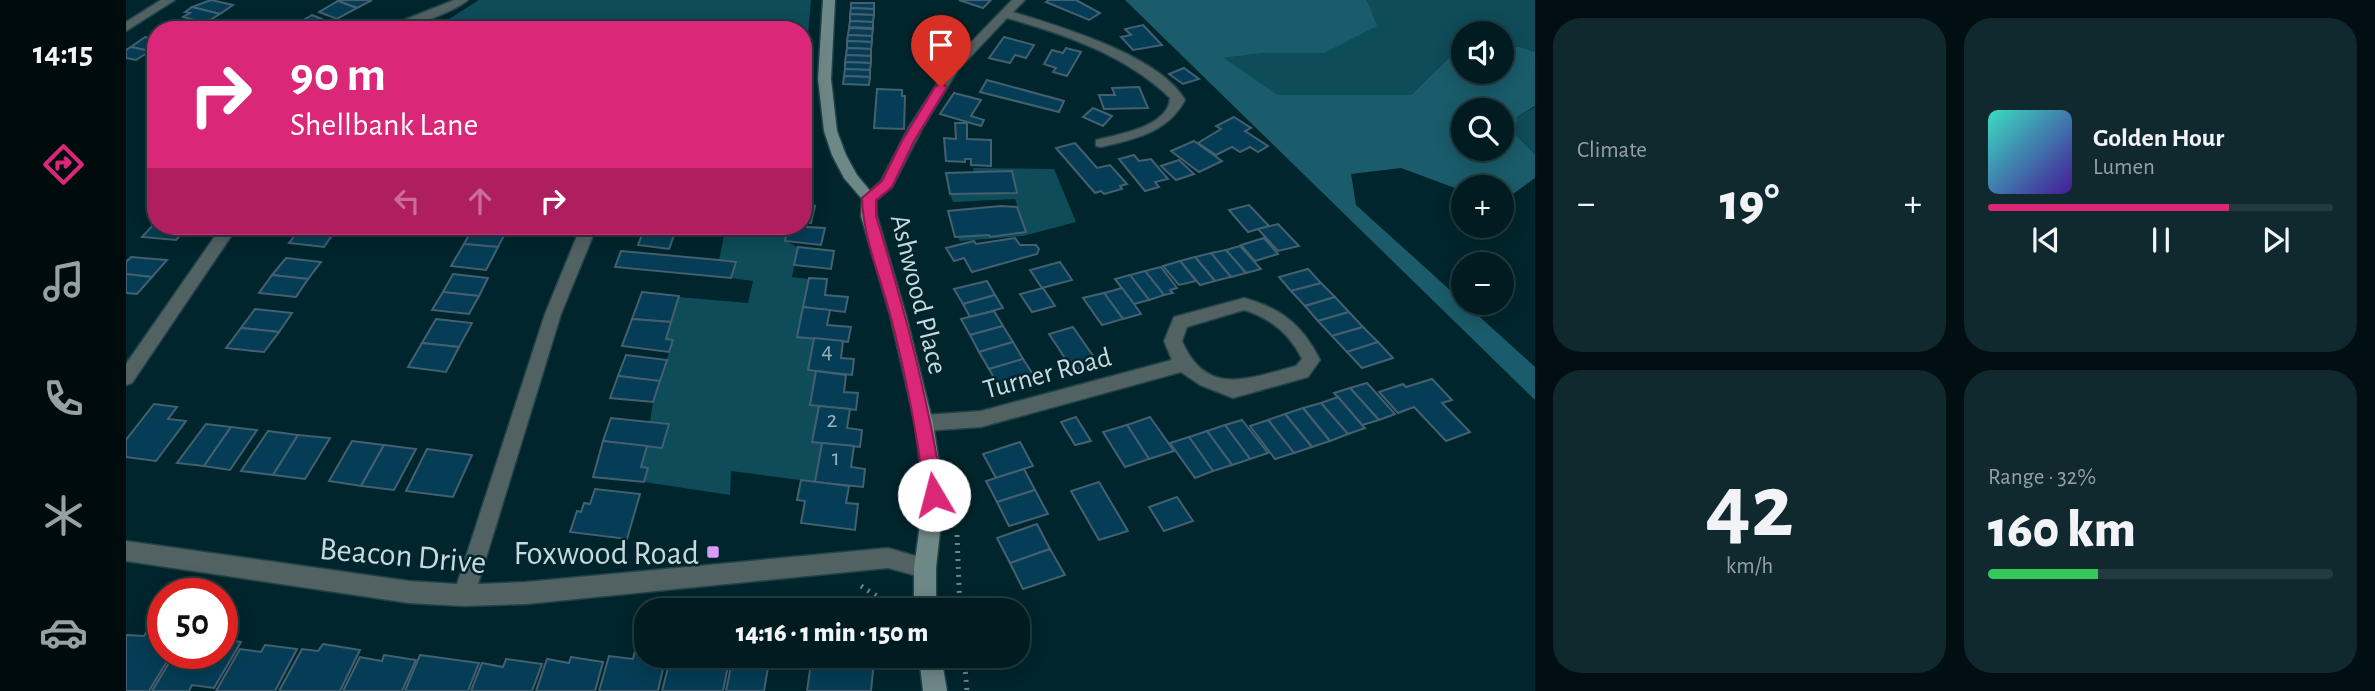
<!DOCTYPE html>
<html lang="en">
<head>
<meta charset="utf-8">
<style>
  :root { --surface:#011c21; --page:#0f292e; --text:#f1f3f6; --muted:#96a1a5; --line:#233a3f; --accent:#db2777 }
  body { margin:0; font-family:"Alegreya Sans",sans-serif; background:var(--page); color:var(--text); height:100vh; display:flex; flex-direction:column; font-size:26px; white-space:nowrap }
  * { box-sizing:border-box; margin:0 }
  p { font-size:23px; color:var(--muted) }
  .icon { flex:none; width:38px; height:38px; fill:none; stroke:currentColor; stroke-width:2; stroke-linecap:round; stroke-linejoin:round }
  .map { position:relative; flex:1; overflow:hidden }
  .details { display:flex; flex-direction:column; gap:18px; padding:18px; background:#010f12; width:840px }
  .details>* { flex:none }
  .top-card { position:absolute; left:21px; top:21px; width:665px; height:214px; border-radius:28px; box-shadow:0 4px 18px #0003,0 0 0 2px var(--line); background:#db2777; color:#fff; overflow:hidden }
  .fabs { position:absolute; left:1325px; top:21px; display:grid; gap:14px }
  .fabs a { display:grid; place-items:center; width:63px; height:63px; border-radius:50%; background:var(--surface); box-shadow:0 4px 18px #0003,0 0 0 2px var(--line); font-size:35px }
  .speed { position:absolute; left:21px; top:578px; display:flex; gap:14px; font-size:35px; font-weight:700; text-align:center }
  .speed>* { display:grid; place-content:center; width:91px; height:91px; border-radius:50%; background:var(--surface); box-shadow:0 4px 18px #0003,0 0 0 2px var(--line); line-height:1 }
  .speed .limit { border:10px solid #d22; background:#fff; color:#111 }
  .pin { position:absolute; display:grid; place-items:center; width:60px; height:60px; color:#fff; margin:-72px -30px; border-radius:50% 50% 50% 0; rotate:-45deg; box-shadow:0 0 7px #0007 }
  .pin .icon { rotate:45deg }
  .me { position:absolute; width:77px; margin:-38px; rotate:352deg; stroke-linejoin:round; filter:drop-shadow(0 0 5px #0008) }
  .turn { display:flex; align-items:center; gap:24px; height:147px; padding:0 28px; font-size:32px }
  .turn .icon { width:91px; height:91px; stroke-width:2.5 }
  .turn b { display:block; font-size:49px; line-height:60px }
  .lanes { display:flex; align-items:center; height:66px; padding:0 28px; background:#0003; justify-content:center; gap:35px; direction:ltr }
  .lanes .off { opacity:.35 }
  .big { font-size:52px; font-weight:800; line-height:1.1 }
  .details .widget { flex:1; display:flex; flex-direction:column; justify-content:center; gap:10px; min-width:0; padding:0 24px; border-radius:28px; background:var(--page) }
  .details .dial { align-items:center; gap:0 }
  .dial b { font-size:91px; line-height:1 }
  .song { display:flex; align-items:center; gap:21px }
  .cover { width:84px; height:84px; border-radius:10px; background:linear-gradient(135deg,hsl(170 70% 55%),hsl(260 70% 35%)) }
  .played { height:7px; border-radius:4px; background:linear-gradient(90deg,var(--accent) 70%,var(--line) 70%) }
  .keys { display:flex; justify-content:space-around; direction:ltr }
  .heat { display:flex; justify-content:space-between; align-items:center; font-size:38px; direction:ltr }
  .charge { height:10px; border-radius:5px; background:linear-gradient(90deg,#34c759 32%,var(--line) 0) }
  .details .tiles { flex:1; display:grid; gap:18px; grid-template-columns:repeat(2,1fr) }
  .trip { position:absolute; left:508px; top:598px; width:396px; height:70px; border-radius:28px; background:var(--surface); box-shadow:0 4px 18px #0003,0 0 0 2px var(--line); font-weight:800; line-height:70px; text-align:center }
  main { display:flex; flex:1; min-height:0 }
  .dock { display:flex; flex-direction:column; width:126px; justify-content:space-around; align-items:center; background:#000b0d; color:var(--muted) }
  .dock .icon { width:49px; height:49px }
  .dock .current { color:var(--accent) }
  .dock b { font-size:32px; color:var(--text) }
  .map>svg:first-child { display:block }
</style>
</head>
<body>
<main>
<nav class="dock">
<b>14:15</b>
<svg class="icon current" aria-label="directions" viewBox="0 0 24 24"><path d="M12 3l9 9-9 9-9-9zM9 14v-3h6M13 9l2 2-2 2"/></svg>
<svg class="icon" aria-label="music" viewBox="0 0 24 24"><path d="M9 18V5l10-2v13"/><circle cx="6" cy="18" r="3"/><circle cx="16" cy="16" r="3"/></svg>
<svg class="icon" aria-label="phone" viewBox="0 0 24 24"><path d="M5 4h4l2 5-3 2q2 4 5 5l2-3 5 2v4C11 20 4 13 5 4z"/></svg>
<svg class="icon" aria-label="climate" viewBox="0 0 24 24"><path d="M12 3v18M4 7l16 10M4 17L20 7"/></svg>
<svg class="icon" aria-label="car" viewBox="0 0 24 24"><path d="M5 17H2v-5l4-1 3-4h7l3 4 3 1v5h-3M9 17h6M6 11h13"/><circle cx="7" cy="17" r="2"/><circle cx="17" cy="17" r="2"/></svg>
</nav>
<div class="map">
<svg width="1409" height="691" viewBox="0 0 1409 691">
  <rect width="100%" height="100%" fill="#01252c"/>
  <g fill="#0e4c59">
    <path d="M353,0H685L678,81L677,30H306Z"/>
    <path d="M1241,0H1409V52L1394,47L1376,46V33H1337V44L1285,95H1152L1097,58L1138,53L1250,26Z"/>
    <path d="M1409,107V154L1390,135L1391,117Z"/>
    <path d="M847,168L928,169L950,222L897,236L834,241L832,237L863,235L865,237L900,232L889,199L827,202L824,194L891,192L886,172H848Z"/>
    <path d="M600,226H662L659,241L672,247L666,277L683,279L671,336L688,338L682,370L690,371L693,406L687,441L696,443L689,482L605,471L604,495L518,482L522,468L515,467L521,446L536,447L543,425L524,422L527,402L547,340L540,339L553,297L622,303L627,281L605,278L609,262L593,260Z"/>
  </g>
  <path fill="#1a5c6b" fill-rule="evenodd" d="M999,0H1241L1251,26L1198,53H1138L1098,58L1152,95H1285L1337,44V72H1376V46L1394,47L1409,52V106L1391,117L1390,135L1409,154V178L1376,202V187H1337V191L1275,168L1225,174L1230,205L1409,367V400ZM1337,110H1376V149H1337Z"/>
  <g fill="#053d56" stroke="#446070" stroke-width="2">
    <path d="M85,0L107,5L94,14L66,7Z"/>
    <path d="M214,0H246L231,8L212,1Z"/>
    <path d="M833,0H865L857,8Z"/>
    <path d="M923,0H950L974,13L963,20L920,2Z"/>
    <path d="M212,1L231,8L211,19L193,12Z"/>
    <path d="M725,3H748V9L725,8Z"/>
    <path d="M66,7L94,14L79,23L57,17L64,13L59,12Z"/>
    <path d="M725,8L748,9V15L724,14Z"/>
    <path d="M724,14L748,15L747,22L724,21Z"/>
    <path d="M186,15L205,23L193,30H175L167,26Z"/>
    <path d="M724,21L747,22V28L723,27Z"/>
    <path d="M1017,25L1036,45L1007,50L995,37L1005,35L999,29Z"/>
    <path d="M723,28L747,29L746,36L722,35Z"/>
    <path d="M722,35L746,36V42L721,41Z"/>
    <path d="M19,37L30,39V47L24,51L5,47Z"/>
    <path d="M878,37L908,45L900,58L889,55L884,63L863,58Z"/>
    <path d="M721,41L746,42L745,49L721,48Z"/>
    <path d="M5,47L24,51L10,60L0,58V50Z"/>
    <path d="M721,48L745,49V56L720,55Z"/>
    <path d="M940,48L955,52L941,76L927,72L930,68L918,64L926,50L937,53Z"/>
    <path d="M720,55L745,56V63L719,62Z"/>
    <path d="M719,62L745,63L744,70L719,69Z"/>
    <path d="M1058,68L1073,79L1057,84L1043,74Z"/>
    <path d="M719,69L744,70V77L718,76Z"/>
    <path d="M718,76L744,77L743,85L717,84Z"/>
    <path d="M861,80L938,101L933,112L854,92Z"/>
    <path d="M1013,87L1022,108L978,109L973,95H989L986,88Z"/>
    <path d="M751,89L776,90V96H779L778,129L748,128Z"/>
    <path d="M828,93L855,100L845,116L858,120L855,126L814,114Z"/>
    <path d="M967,108L986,116L977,126L957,117Z"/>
    <path d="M1108,117L1125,128L1119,131L1142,146L1132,152L1124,147L1114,152L1106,147L1090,155L1072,143L1095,129L1090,126Z"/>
    <path d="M829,123H841V139L865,140V166L845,165V159H839V162L820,161L818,138L830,139Z"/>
    <path d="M1068,141L1096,161L1073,172L1045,151Z"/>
    <path d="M949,143L971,168L984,165L1001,184L994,186L996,189L978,194L975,191L969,193L930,148Z"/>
    <path d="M1008,155L1013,161L1025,159L1042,179L1029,182L1033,187L1019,191L993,159Z"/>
    <path d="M1053,160L1068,174L1050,180L1035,166Z"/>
    <path d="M886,171L891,193L824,194L820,173Z"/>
    <path d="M677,205L689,206L685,223L677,222Z"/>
    <path d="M1123,205L1143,226L1122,232L1103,210Z"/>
    <path d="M875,206L891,207L900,232L864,237L863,235L829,237L822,211Z"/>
    <path d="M30,222V226H63L50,240L16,237Z"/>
    <path d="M1152,224L1173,246L1152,251L1132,229Z"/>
    <path d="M177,226H213L209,231L175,228Z"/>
    <path d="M348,226H383L372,247L338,244Z"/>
    <path d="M662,226L699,228L695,245L659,241Z"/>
    <path d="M519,227L550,230L543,249L512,245Z"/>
    <path d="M175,228L209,231L198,247L163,243Z"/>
    <path d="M889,238L894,245H910L913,249L911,254L846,272L838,258L828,261L820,248L848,241L850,244Z"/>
    <path d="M1138,238L1152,254L1129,261L1115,245Z"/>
    <path d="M338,244L372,247L360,270L325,266Z"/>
    <path d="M1114,246L1135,269L1120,273L1100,250Z"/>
    <path d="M672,247L708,251L705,269L668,265Z"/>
    <path d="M1100,250L1120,273L1105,277L1085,253Z"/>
    <path d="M495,251L593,260L610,262L605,278L489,267Z"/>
    <path d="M1085,253L1105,277L1089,281L1069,257Z"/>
    <path d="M5,257L41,260L26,277L0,274V262Z"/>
    <path d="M1069,257L1089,281L1074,285L1054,261Z"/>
    <path d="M160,258L195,262L182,279L146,275Z"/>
    <path d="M1054,261L1070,281L1053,285L1037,266Z"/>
    <path d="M934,262L946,280L916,288L904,270Z"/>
    <path d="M1035,267L1051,288L1044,290L1047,293L1038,295L1019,271Z"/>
    <path d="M1182,269L1195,283L1165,291L1153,277Z"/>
    <path d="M1019,271L1038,295L1023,300L1004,275Z"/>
    <path d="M0,274L26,277L11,294L0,293Z"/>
    <path d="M327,274L362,278L353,296L317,292Z"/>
    <path d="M146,275L182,279L170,297L133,293Z"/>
    <path d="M1004,275L1023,300L1008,304L989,279Z"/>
    <path d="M683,278L701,279L699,295L722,297L719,312L677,307Z"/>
    <path d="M861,281L869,295L837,304L828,289Z"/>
    <path d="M1195,283L1209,297L1179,306L1165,291Z"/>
    <path d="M917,288L929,306L906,312L894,294Z"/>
    <path d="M996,288L1008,304L1015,314L997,319L978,293Z"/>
    <path d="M317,292L353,296L343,314L306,310Z"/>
    <path d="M516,292L553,296L545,322L506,319Z"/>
    <path d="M978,293L997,319L976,325L957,298Z"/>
    <path d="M869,295L877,308L844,317L837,304Z"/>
    <path d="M1209,297L1223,312L1192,321L1179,306Z"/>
    <path d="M677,307L704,310L701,325L725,327L722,342L671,337Z"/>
    <path d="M129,309L166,313L153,332L115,328Z"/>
    <path d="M868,311L877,326L844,335L835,319Z"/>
    <path d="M1223,312L1237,327L1206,336L1192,321Z"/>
    <path d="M310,319L346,323L333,347L296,343Z"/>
    <path d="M506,319L545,322L540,339L547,340L543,352L496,346Z"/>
    <path d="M877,326L887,342L853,352L844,335Z"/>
    <path d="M947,327L972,363L947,370L923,334Z"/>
    <path d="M1237,327L1252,342L1221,352L1206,336Z"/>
    <path d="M115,328L153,332L138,352L100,348Z"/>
    <path d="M688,338L717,341L715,358L728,359L726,375L682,370Z"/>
    <path d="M887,342L897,359L863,369L853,352Z"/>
    <path d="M1252,342L1267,358L1236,368L1221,352Z"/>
    <path d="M296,343L333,347L320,372L282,367Z"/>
    <path d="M500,355L541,360L534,381L492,376Z"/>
    <path d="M897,359L908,376L873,386L863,369Z"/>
    <path d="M690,371L720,375L718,392L732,393L730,410L684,405Z"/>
    <path d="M492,376L534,381L527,402L484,398Z"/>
    <path d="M1306,379L1326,400L1316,403L1344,432L1320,441L1288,407L1272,413L1253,392L1277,384L1280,387Z"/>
    <path d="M1241,383L1269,414L1253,420L1224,388Z"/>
    <path d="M1224,388L1253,420L1236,425L1208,393Z"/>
    <path d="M1212,397L1236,425L1239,428L1222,434L1195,403Z"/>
    <path d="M1195,403L1222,434L1204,441L1177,408Z"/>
    <path d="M28,404L51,407L42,419L60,421L30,461L0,457V440Z"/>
    <path d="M693,406L724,409L721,428L736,430L734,447L686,442Z"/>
    <path d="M1177,408L1204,441L1186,447L1159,414Z"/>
    <path d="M1159,414L1186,447L1168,453L1142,420Z"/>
    <path d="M950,417L965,441L949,445L935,422Z"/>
    <path d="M1024,417L1048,451L1023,459L1001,425Z"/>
    <path d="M485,418L543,424L536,448L477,441Z"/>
    <path d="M1116,420L1142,453L1124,459L1099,425Z"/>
    <path d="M1142,420L1168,453L1149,459L1124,426Z"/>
    <path d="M80,424L105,427L78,466L51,463Z"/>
    <path d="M1001,425L1023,459L999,467L977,432Z"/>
    <path d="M1099,425L1124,459L1106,465L1081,431Z"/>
    <path d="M105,427L131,430L104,470L78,466Z"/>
    <path d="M142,431L172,435L147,475L115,471Z"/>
    <path d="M1081,431L1106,465L1087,471L1063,437Z"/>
    <path d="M172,435L204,438L179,479L147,475Z"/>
    <path d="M1063,437L1087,471L1069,478L1044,443Z"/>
    <path d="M226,441L258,445L235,486L203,481Z"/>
    <path d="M477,441L521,446L515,467L522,468L518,482L467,477Z"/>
    <path d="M894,442L907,466L870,478L857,454Z"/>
    <path d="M696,443L728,446L725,467L739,469L737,487L689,482Z"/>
    <path d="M258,445L290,449L268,490L235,486Z"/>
    <path d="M301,449L346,455L327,497L280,491Z"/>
    <path d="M898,469L909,490L871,502L860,481Z"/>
    <path d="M675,480L723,486L720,503L732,504L729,530L675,523L679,501L671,500Z"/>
    <path d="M973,482L1002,531L973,540L945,491Z"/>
    <path d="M469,489L514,494L501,539L444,532L451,511L455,512L458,503L464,504Z"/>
    <path d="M909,490L922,514L883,526L871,502Z"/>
    <path d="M1051,497L1067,521L1038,531L1023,507Z"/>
    <path d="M911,524L924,549L884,563L871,538Z"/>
    <path d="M924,549L939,575L897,589L884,563Z"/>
    <path d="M23,628L37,630V653H46L23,691H0V635L18,636Z"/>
    <path d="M96,639L115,642L88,688L66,685L63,691H26L49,653H96Z"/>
    <path d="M197,644L234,650L214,691H153L176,649L192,651Z"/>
    <path d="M139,645L171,649L149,691H90L114,649L135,652Z"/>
    <path d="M509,651L520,652V656H540L532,691H473L483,656L507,659Z"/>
    <path d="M258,655L290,660L276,691H217L234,657L256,661Z"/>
    <path d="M294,655L353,663L342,691H279Z"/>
    <path d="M545,656H604L597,691H536Z"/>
    <path d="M607,656H644L638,691H600Z"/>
    <path d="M686,656H715L748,661L745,691H681Z"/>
    <path d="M445,657L477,662L469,691H410L421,659L443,663Z"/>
    <path d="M380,659L416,664L406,691H345L356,663L377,667Z"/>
  </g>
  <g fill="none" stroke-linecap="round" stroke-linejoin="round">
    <defs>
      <path id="service" d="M328,0H342C331,10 279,32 268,24Z"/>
      <g id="minor">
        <path d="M35,0H49L0,31V22Z"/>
        <path d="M886,0H899L887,12C933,26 1035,56 1059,100C1041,133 1009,139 975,147L970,146V140C993,134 1042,127 1044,98C999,55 940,35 881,18L832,70L797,127L766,187L748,202H738L736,198L755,181L783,127L823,65Z"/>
        <path d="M274,20L280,24L274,30H260Z"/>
        <path d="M96,226H112L6,383L0,385V364Z"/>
        <path d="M455,226H471L435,314L352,584L400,582L762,548L807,561L810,568L807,575L799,578L762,568L400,604L338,606L283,603L0,561V541L283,581L331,584L419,314Z"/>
        <path d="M1118,298C1155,308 1177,325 1194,360L1182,377L1107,398L1074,385L1055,372L855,427L798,431L791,429L789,423L791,417L798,415L855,411L1046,360L1038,341L1048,317ZM1118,310C1144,318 1164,334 1176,359L1170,366C1123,378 1081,398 1056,341L1061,327Z"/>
      </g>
      <g id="secondary">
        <path d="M697,0H709L705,79L711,131L720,155L731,175L750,198L751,216L780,315L807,423L818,495L810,568V611H788V568L798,495L789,423L764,315L735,216L736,199L718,178L706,155L698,131L692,79Z"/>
        <path d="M793,656H815L821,691H797Z"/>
      </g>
    </defs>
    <use href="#service" stroke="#214248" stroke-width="3"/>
    <use href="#minor" stroke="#214248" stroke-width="3"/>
    <use href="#secondary" stroke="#214248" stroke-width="3"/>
    <path stroke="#6b868c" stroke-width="3.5" stroke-dasharray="1 3.5" stroke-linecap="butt" d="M38,24L75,30"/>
    <g stroke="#6b868c" stroke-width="5" stroke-dasharray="2 6" stroke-linecap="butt">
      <path d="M831,535L834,611"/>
      <path d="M735,586L754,598L762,611"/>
      <path d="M838,656L841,691"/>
    </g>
    <use href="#service" fill="#526161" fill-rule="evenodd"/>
    <use href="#minor" fill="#526161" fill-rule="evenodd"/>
    <use href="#secondary" fill="#6e8787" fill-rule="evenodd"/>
  </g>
  <path fill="#db2777" stroke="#8e194d" stroke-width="2" d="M815,83L821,87L788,141L766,187L750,200V216C778,308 803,400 817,495L815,501L808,503L802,501L799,495C791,434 780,374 764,314C754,276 737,237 736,198L756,181L776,141L809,87Z"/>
  <rect fill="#d69bfa" stroke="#01252c" stroke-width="2.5" x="580" y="545" width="14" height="14" rx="3.5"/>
  <g text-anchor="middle" stroke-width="5" stroke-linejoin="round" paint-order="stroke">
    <g font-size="24" fill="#96b2bc">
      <text x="701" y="358">4</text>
      <text x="706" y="427">2</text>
      <text x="710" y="465">1</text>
    </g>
    <g font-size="28" fill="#c7d9de" stroke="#01252c">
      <text transform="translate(794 294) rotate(76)" y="10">Ashwood Place</text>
      <text transform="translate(921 372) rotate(-15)" y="10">Turner Road</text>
    </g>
    <g font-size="33" fill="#c7d9de" stroke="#01252c" text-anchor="end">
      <text x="573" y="564">Foxwood Road</text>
    </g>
    <g font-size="33" fill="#c7d9de" stroke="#01252c">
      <text transform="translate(277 554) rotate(5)" y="12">Beacon Drive</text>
    </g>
  </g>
</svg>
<div class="fabs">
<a><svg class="icon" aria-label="sound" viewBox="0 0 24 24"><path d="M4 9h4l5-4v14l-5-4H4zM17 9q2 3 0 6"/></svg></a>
<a><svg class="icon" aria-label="search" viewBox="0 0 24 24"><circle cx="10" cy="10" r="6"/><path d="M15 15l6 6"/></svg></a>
<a>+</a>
<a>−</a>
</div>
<div class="speed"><div class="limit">50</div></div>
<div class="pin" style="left:815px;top:87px;background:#d93025"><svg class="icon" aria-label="arrive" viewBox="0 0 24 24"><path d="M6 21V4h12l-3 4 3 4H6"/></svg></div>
<svg class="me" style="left:808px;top:495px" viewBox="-20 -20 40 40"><circle r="19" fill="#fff"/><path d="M0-13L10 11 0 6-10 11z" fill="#db2777"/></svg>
<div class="trip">14:16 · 1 min · 150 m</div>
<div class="top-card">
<div class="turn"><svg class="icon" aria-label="right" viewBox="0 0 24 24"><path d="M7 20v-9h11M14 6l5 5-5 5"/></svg><div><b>90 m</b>Shellbank Lane</div></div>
<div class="lanes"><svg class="icon off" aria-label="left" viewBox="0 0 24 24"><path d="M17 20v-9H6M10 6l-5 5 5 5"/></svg><svg class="icon off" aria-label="ahead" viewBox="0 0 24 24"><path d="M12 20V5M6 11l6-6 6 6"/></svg><svg class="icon" aria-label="right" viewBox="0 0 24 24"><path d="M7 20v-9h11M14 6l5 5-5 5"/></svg></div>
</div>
</div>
<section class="details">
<div class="tiles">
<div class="widget"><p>Climate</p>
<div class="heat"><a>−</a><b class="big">19°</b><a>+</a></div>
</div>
<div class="widget">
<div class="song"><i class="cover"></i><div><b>Golden Hour</b><p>Lumen</p></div></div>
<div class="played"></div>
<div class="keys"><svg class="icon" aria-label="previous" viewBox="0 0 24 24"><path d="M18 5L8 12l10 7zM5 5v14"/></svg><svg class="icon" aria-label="pause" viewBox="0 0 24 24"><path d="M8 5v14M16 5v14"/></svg><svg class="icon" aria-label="next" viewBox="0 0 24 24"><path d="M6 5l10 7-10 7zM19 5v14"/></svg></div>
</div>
<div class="widget dial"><b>42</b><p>km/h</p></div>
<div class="widget"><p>Range · 32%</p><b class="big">160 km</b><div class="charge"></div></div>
</div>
</section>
</main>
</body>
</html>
